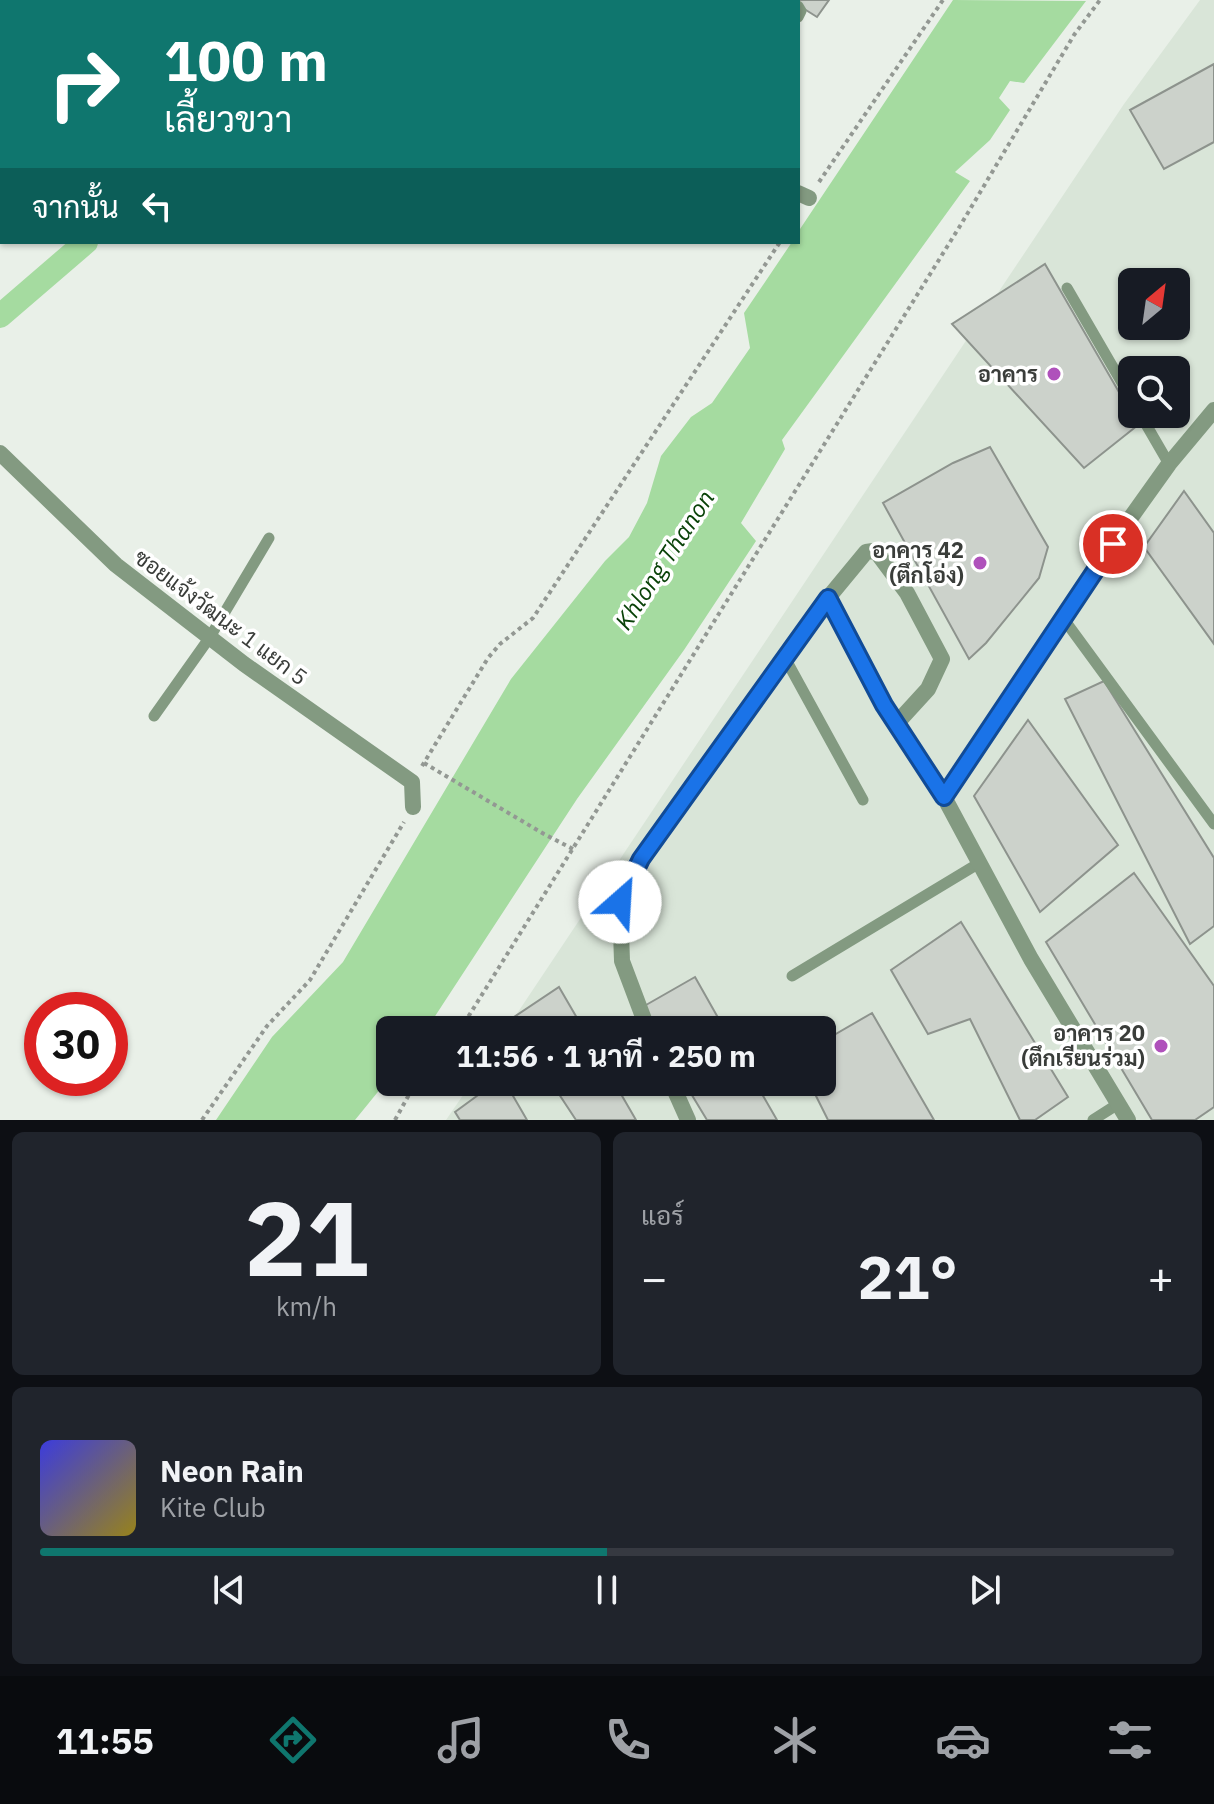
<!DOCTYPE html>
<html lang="th">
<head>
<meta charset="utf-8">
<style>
  :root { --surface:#171b24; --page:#20242c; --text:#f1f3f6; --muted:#9ea1a6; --line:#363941; --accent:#0f766e }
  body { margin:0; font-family:"IBM Plex Sans",Sarabun,sans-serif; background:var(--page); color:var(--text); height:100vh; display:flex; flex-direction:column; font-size:30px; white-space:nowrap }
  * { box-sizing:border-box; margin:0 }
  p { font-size:26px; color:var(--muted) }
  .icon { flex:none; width:44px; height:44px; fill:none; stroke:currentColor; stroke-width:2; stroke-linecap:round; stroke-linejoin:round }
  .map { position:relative; height:1120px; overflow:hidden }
  .sheet { display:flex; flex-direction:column; gap:12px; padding:12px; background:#0d0f14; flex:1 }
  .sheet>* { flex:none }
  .hud { position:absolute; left:0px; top:0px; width:800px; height:244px; box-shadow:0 2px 6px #0004; background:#0f766e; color:#fff; overflow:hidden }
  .needle { width:52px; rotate:29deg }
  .fabs { position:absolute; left:1118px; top:268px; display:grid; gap:16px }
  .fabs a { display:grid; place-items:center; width:72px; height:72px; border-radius:12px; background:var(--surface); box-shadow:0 2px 6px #0004; font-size:40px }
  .speed { position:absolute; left:24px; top:992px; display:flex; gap:16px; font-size:40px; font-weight:700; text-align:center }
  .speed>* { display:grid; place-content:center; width:104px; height:104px; border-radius:50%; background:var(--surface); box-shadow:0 2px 6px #0004; line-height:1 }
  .speed .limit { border:12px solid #d22; background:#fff; color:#111 }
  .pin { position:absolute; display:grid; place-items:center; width:68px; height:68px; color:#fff; margin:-34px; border:4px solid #fff; border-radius:50%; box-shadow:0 2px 8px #0007 }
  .me { position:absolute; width:88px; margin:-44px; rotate:26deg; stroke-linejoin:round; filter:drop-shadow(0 0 6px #0008) }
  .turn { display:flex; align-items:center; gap:28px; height:168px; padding:0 32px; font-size:36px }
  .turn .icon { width:104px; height:104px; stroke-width:2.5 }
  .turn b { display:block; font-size:56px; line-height:68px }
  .then { display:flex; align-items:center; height:76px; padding:0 32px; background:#0003; gap:16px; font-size:30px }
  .big { font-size:60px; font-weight:700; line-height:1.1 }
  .sheet .card { flex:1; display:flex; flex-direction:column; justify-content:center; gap:12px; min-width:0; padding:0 28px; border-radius:12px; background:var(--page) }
  .sheet .dial { align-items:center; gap:0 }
  .dial b { font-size:104px; line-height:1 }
  .song { display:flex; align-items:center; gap:24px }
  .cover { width:96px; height:96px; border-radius:12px; background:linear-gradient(135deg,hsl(240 70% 55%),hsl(50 70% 35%)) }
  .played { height:8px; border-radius:4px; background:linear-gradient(90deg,var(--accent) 50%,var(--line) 50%) }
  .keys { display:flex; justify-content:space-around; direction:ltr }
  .heat { display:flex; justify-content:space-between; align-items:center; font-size:44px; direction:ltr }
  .sheet .tiles { flex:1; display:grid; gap:12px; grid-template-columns:1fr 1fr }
  .card:last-child { grid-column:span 2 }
  .trip { position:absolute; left:376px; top:1016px; width:460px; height:80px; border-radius:12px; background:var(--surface); box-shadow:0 2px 6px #0004; font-weight:700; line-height:80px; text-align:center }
  .tab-bar { display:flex; height:128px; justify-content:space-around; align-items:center; background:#090b0e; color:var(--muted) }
  .tab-bar .icon { width:56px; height:56px }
  .tab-bar .on { color:var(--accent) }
  .tab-bar b { font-size:36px; color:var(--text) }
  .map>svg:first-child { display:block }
</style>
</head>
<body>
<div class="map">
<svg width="1214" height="1120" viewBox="0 0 1214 1120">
  <rect width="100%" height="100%" fill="#e9f0e8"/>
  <path fill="#d9e5d8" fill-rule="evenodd" d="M1200,0H1214V1120H446L472,1082H822V1030H506L1124,104ZM1132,282H1176V326H1132ZM1132,370H1176V414H1132Z"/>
  <path fill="#a5dba0" d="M953,0L1086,1L1024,83L1010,81L999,98L1010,110L990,140L955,172L970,181L782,440L785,449L741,523L756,541L684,650L577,799L426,1030H390V1077L355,1120H216L272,1037L343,962L511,679L605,561L629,537L647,503L661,456L691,417L712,403L750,348L744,313L792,242H798V232Z"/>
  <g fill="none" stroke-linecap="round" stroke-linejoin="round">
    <g stroke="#a5dba0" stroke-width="24">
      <path d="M378,2L381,0"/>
      <path d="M0,316L86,242"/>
    </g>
  </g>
  <g fill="#ccd2cb" stroke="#8d938d" stroke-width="2">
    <path d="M791,0H829L817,17L798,5V2Z"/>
    <path d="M1214,64V142L1164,169L1130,110Z"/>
    <path d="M1045,264L1138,425L1084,468L952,324Z"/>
    <path d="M990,447L1048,547L1039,578L986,643L969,659L883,503L953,463Z"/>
    <path d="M1184,491L1214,533V644L1144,547Z"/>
    <path d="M1104,681L1214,858V926L1190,944L1065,699Z"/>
    <path d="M1028,720L1118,845L1040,912L974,796Z"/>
    <path d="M1134,873L1214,986V1107L1195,1120H1152L1046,942Z"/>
    <path d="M961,922L1068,1097L1035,1120H1020L970,1019L928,1034L891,970Z"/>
    <path d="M695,977L725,1030H652L639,1009Z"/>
    <path d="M559,987L584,1030H518L511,1019Z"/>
    <path d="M872,1013L934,1120H828L809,1082H822V1042Z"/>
    <path d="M496,1082H505L527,1120H460L455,1112Z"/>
    <path d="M551,1082H614L636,1120H576Z"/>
    <path d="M684,1082H755L777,1120H707Z"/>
  </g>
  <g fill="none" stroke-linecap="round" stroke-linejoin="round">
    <g stroke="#939893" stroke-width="4" stroke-dasharray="4 4" stroke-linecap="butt">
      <path d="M819,182L943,0"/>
      <path d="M424,763L544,834L573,849"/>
      <path d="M422,766L488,658L500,644L533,618L780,242"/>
      <path d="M460,1030L960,226L1074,35L1100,0"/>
      <path d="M202,1120L267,1026L310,980L404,822"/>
      <path d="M395,1120L416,1082"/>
    </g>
    <g stroke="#839a81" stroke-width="11">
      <path d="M482,2L483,0"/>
      <path d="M798,6L801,11L798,17"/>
      <path d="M1067,288L1132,400"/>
      <path d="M1140,414L1169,464"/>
      <path d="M1063,618L1214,824"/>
      <path d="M785,658L863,800"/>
      <path d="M154,716L210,637L269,538"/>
      <path d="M792,976L981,862"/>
      <path d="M1093,1120L1118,1104"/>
    </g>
    <g stroke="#839a81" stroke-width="16">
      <path d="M573,0L576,2"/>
      <path d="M21,2L22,0"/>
      <path d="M360,2L362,0"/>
      <path d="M0,80L2,73"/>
      <path d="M798,193L809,198"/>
      <path d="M0,453L116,565L244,664L412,782L413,807"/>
      <path d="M828,598L884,705L944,797L1031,959L1128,1120"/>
      <path d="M944,797L1129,520L1169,464L1214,410"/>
      <path d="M648,1030L622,961L620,902L641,859L828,598L866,552L873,551L878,554L907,593L942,659L928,689L896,724"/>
      <path d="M671,1082L688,1120"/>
    </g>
  </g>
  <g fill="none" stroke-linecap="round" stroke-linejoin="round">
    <defs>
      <path id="route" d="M620,902L641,859L828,598L884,705L944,797L1113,544"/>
    </defs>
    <use href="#route" stroke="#114b97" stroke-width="20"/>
    <use href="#route" stroke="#1a73e8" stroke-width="14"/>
  </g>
  <g fill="#af51bb" stroke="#fff" stroke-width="3">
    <circle cx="1054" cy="374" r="8"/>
    <circle cx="980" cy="563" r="8"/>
    <circle cx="1161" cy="1046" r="8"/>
  </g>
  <g text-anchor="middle" stroke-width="7" stroke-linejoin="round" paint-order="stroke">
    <g font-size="22" font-weight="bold" fill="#3a3d3a" stroke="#fff" text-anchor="end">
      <text x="1038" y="382">อาคาร</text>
      <text x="964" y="558">อาคาร 42<tspan x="964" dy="25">(ตึกโอ่ง)</tspan></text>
      <text x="1145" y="1041">อาคาร 20<tspan x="1145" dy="25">(ตึกเรียนร่วม)</tspan></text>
    </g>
    <g font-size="22" fill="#3a3d3a" stroke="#fff">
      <text transform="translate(221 617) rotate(37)" y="8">ซอยแจ้งวัฒนะ 1 แยก 5</text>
    </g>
    <g font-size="24" font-style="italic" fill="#094208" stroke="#fff">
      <text transform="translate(665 560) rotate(-57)" y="8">Khlong Thanon</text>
    </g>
  </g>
</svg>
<div class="fabs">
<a><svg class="needle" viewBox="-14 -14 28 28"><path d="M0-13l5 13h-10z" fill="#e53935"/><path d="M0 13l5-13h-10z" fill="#9ea1a6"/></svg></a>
<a><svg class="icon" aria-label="search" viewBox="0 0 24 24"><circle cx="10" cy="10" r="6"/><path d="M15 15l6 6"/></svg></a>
</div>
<div class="speed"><div class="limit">30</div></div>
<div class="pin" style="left:1113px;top:544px;background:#d93025"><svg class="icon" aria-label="arrive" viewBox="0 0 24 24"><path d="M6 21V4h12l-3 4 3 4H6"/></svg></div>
<svg class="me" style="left:620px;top:902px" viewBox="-20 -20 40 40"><circle r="19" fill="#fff"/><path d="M0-13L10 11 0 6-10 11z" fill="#1a73e8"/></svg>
<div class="trip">11:56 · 1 นาที · 250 m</div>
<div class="hud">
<div class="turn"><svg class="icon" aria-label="right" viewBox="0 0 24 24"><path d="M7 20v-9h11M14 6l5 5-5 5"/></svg><div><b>100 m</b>เลี้ยวขวา</div></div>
<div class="then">จากนั้น<svg class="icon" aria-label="left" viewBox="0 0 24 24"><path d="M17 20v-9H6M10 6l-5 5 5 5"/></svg></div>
</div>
</div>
<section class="sheet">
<div class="tiles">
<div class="card dial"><b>21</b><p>km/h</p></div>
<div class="card"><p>แอร์</p>
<div class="heat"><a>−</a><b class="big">21°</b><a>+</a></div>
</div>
<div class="card">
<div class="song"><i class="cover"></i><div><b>Neon Rain</b><p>Kite Club</p></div></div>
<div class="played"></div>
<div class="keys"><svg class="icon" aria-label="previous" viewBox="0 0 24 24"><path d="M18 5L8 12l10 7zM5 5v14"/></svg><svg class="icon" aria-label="pause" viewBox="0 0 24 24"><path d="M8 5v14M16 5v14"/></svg><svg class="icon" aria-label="next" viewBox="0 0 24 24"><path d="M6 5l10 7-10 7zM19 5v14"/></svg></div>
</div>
</div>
</section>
<nav class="tab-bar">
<b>11:55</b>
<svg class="icon on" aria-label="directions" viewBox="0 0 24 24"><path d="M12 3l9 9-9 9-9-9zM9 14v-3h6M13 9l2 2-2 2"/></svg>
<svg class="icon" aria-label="music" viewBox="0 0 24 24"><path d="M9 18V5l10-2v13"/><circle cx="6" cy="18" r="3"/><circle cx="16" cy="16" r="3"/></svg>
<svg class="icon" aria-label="phone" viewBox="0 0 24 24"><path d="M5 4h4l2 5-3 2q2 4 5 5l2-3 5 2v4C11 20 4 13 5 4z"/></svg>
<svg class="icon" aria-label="climate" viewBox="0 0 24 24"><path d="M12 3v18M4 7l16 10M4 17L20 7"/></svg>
<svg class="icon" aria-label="car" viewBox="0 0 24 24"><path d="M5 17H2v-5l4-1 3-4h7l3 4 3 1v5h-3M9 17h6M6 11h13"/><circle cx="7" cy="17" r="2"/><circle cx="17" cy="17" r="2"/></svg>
<svg class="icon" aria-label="filters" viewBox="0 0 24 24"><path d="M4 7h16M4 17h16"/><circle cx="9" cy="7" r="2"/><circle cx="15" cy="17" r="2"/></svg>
</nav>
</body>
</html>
